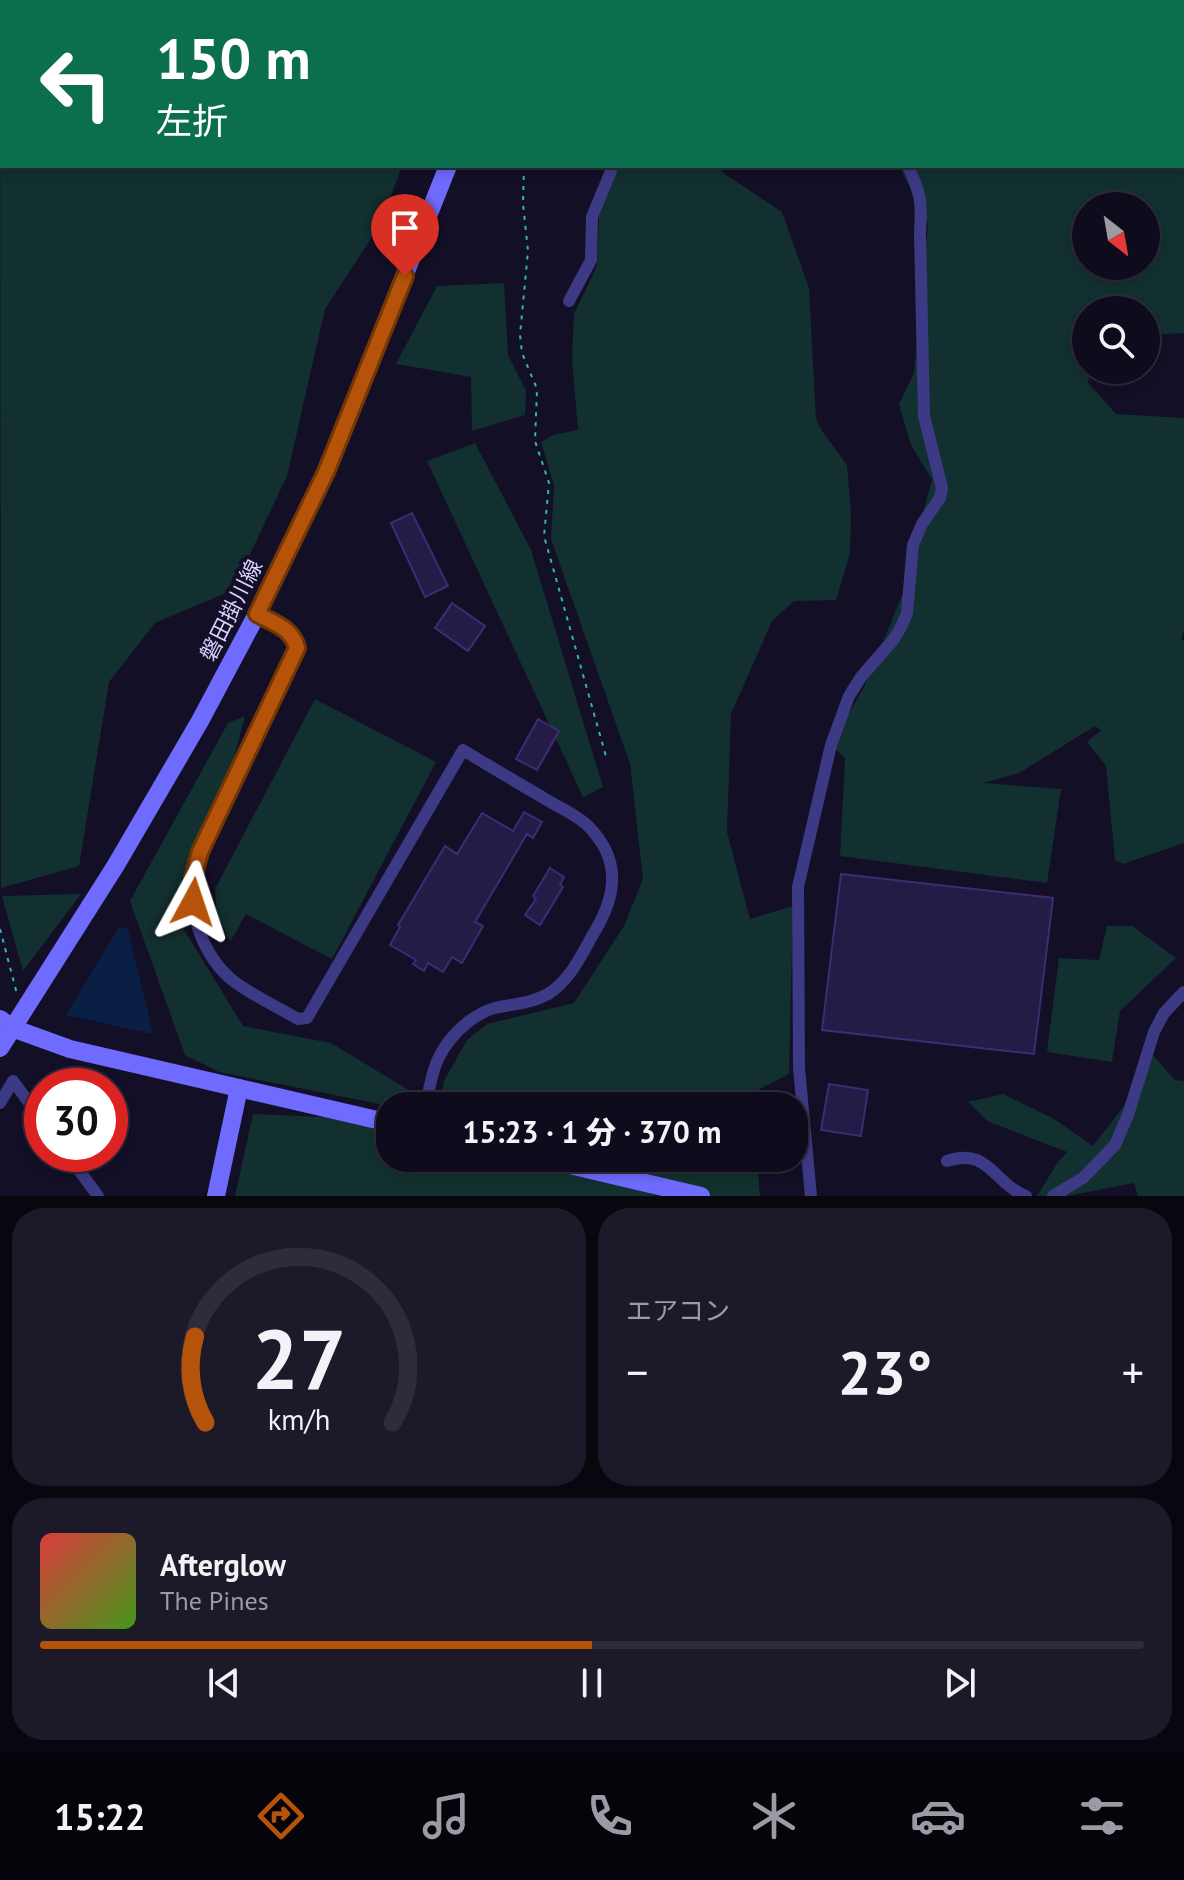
<!DOCTYPE html>
<html lang="ja">
<head>
<meta charset="utf-8">
<style>
  :root { --surface:#0e0b1c; --page:#1c1929; --text:#f1f3f6; --muted:#9b9ba3; --line:#2e2b3b; --accent:#b45309 }
  body { margin:0; font-family:"PT Sans","Noto Sans JP",sans-serif; background:var(--page); color:var(--text); height:100vh; display:flex; flex-direction:column; font-size:30px; white-space:nowrap }
  * { box-sizing:border-box; margin:0 }
  p { font-size:26px; color:var(--muted) }
  .icon { flex:none; width:44px; height:44px; fill:none; stroke:currentColor; stroke-width:2; stroke-linecap:round; stroke-linejoin:round }
  .map { position:relative; height:1196px; overflow:hidden }
  .drawer { display:flex; flex-direction:column; gap:12px; padding:12px; background:#08060f; flex:1 }
  .drawer>* { flex:none }
  .hud { position:absolute; left:0px; top:0px; width:1184px; height:168px; box-shadow:0 4px 12px #0003,0 0 0 2px var(--line); background:#0b6e4f; color:#fff; overflow:hidden }
  .needle { width:52px; rotate:149deg }
  .fabs { position:absolute; left:1072px; top:192px; display:grid; gap:16px }
  .fabs a { display:grid; place-items:center; width:88px; height:88px; border-radius:50%; background:var(--surface); box-shadow:0 4px 12px #0003,0 0 0 2px var(--line); font-size:40px }
  .speed { position:absolute; left:24px; top:1068px; display:flex; gap:16px; font-size:40px; font-weight:700; text-align:center }
  .speed>* { display:grid; place-content:center; width:104px; height:104px; border-radius:50%; background:var(--surface); box-shadow:0 4px 12px #0003,0 0 0 2px var(--line); line-height:1 }
  .speed .limit { border:12px solid #d22; background:#fff; color:#111 }
  .pin { position:absolute; display:grid; place-items:center; width:68px; height:68px; color:#fff; margin:-82px -34px; border-radius:50% 50% 50% 0; rotate:-45deg; box-shadow:0 0 8px #0007 }
  .pin .icon { rotate:45deg }
  .me { position:absolute; width:88px; margin:-44px; rotate:5deg; stroke-linejoin:round; filter:drop-shadow(0 0 6px #0008) }
  .turn { display:flex; align-items:center; gap:28px; height:168px; padding:0 24px; font-size:36px }
  .turn .icon { width:104px; height:104px; stroke-width:2.5 }
  .turn b { display:block; font-size:56px; line-height:68px }
  .big { font-size:60px; font-weight:800; line-height:1.1 }
  .drawer .card { flex:1; display:flex; flex-direction:column; justify-content:center; gap:12px; min-width:0; padding:0 28px; border-radius:32px; background:var(--page) }
  .drawer .dial { align-items:center; gap:0 }
  .dial svg { height:208px; overflow:visible; fill:none; stroke:var(--line); stroke-width:7; stroke-linecap:round; text-anchor:middle }
  .dial text { fill:var(--text); stroke:none }
  .song { display:flex; align-items:center; gap:24px }
  .cover { width:96px; height:96px; border-radius:12px; background:linear-gradient(135deg,hsl(0 70% 55%),hsl(100 70% 35%)) }
  .played { height:8px; border-radius:4px; background:linear-gradient(90deg,var(--accent) 50%,var(--line) 50%) }
  .keys { display:flex; justify-content:space-around; direction:ltr }
  .heat { display:flex; justify-content:space-between; align-items:center; font-size:44px; direction:ltr }
  .drawer .tiles { flex:1; display:grid; gap:12px; grid-template-columns:1fr 1fr }
  .card:last-child { grid-column:span 2 }
  .trip { position:absolute; left:376px; top:1092px; width:432px; height:80px; border-radius:32px; background:var(--surface); box-shadow:0 4px 12px #0003,0 0 0 2px var(--line); font-weight:800; line-height:80px; text-align:center }
  .menu { display:flex; height:128px; justify-content:space-around; align-items:center; background:#06040b; color:var(--muted) }
  .menu .icon { width:56px; height:56px }
  .menu .active { color:var(--accent) }
  .menu b { font-size:36px; color:var(--text) }
  .map>svg:first-child { display:block }
</style>
</head>
<body>
<div class="map">
<svg width="1184" height="1196" viewBox="0 0 1184 1196">
  <rect width="100%" height="100%" fill="#130f26"/>
  <g fill="#12302f" fill-rule="evenodd">
    <path d="M0,0H312V2H2V166H402L380,225L325,309L287,476L233,590L155,623L109,682L79,866L1,888Z"/>
    <path d="M816,0H1184V333L1146,335V310H1086V370H1091L1088,383L1116,414L1184,418V631L1181,639L1184,640V843L1123,864L1115,860L1106,766L1087,742L1101,730L1095,726L1019,773L983,783L1061,789L1047,883L840,856L845,758L831,745L865,685L909,579L911,557L932,480L911,445L899,404L914,373L928,224L899,166H1182V2H817ZM1086,206H1146V266H1086Z"/>
    <path d="M619,166H719L722,172L782,212L809,288L816,419L822,431L847,465L851,513L850,553L836,600L794,601L772,621L731,714L727,832L750,919L793,906L789,1074L750,1094L751,1106H439L444,1081L467,1040L487,1024L574,1003L624,926L643,879L630,764L551,539L554,485L541,442L553,435L578,430L572,360L574,314L597,266L599,216Z"/>
    <path d="M504,283L508,355L526,391L525,415L472,431L471,377L396,364L437,286Z"/>
    <path d="M475,443L531,550L603,787L583,797L427,461Z"/>
    <path d="M315,699L436,762L332,959L246,914L230,942L217,914L215,889Z"/>
    <path d="M245,716L221,808L183,928L243,1026L331,1043L412,1092L403,1106H390L219,1072L185,1055L130,901L228,723Z"/>
    <path d="M81,894L23,971L2,896Z"/>
    <path d="M1107,926H1132L1176,958L1120,1011L1112,1062L1047,1052L1059,958L1099,960Z"/>
    <path d="M1148,1050L1175,1080L1184,1081V1196H1138L1134,1183L1067,1196H1037L1058,1162L1067,1152L987,1121L968,1102L1003,1094L1054,1119L1093,1146L1133,1094Z"/>
    <path d="M253,1114L390,1120V1158H757L760,1196H711L619,1170L609,1176L657,1196H235Z"/>
  </g>
  <path fill="#0a1f44" d="M119,927L128,929L153,1034L66,1015Z"/>
  <g fill="none" stroke-linecap="round" stroke-linejoin="round">
    <path stroke="#0a1f44" stroke-width="4" d="M648,2V0"/>
  </g>
  <g fill="#241b47" stroke="#3b2d73" stroke-width="2">
    <path d="M412,513L448,586L425,597L391,523Z"/>
    <path d="M452,603L485,626L468,651L435,628Z"/>
    <path d="M538,719L559,731L537,770L516,759Z"/>
    <path d="M524,812L542,822L533,838L527,834L475,922L483,926L462,963L452,957L443,972L428,963L424,971L413,964L416,960L390,945L400,927L398,925L445,846L457,854L482,813L513,831Z"/>
    <path d="M550,868L564,877L560,885L563,887L540,925L525,915L536,899L533,896Z"/>
    <path d="M841,874L1053,898L1034,1054L822,1030Z"/>
    <path d="M829,1084L868,1090L861,1136L821,1130Z"/>
  </g>
  <g fill="none" stroke-linecap="round" stroke-linejoin="round">
    <g stroke="#2fb8b0" stroke-width="2" stroke-dasharray="4 6" stroke-linecap="butt">
      <path d="M524,166L523,204L528,251L520,335L522,353L537,389L535,441L549,483L544,536L607,760"/>
      <path d="M0,929L17,994"/>
    </g>
    <g stroke="#3d3a85" stroke-width="12">
      <path d="M810,0L811,2"/>
      <path d="M312,2V0"/>
      <path d="M551,2V0"/>
      <path d="M569,301L591,260L592,217L613,166"/>
      <path d="M257,614C274,623 292,628 297,648L200,852C197,860 194,868 193,876C187,915 206,963 239,985C258,998 279,1008 298,1019L307,1018L463,750C489,766 515,781 542,797C556,806 576,814 588,826C621,859 617,894 595,931C582,953 571,980 548,994C532,1003 513,1004 495,1008C486,1010 476,1016 468,1022C438,1046 432,1069 426,1106"/>
      <path d="M0,1103L13,1081L42,1120"/>
      <path d="M67,1154L98,1196"/>
      <path d="M947,1161C989,1147 993,1183 1026,1196"/>
      <path d="M811,1196L799,1068L798,887L831,745L849,696L861,677L894,639L902,625L907,613L913,545L922,524L940,498L942,488L924,416L920,233C922,202 921,194 908,166"/>
      <path d="M1053,1196L1083,1178L1115,1145L1128,1115L1154,1032L1164,1013L1184,992"/>
    </g>
    <g stroke="#6f6bff" stroke-width="18">
      <path d="M513,2L514,0"/>
      <path d="M0,1019L12,1028L70,1049L390,1123"/>
      <path d="M0,1048L116,865L200,721L257,614L326,472L448,166"/>
      <path d="M540,1158L701,1196"/>
      <path d="M216,1196L239,1088"/>
    </g>
  </g>
  <g fill="none" stroke-linecap="round" stroke-linejoin="round">
    <defs>
      <path id="route" d="M193,902V878L200,852L297,648C292,628 274,623 257,614L326,472L405,276"/>
    </defs>
    <use href="#route" stroke="#753606" stroke-width="20"/>
    <use href="#route" stroke="#b45309" stroke-width="14"/>
  </g>
  <g text-anchor="middle" stroke-width="8" stroke-linejoin="round" paint-order="stroke">
    <g font-size="22" fill="#d9d4ff" stroke="#130f26">
      <text transform="translate(231 610) rotate(-63)" y="8">磐田掛川線</text>
    </g>
  </g>
</svg>
<div class="fabs">
<a><svg class="needle" viewBox="-14 -14 28 28"><path d="M0-13l5 13h-10z" fill="#e53935"/><path d="M0 13l5-13h-10z" fill="#9b9ba3"/></svg></a>
<a><svg class="icon" aria-label="search" viewBox="0 0 24 24"><circle cx="10" cy="10" r="6"/><path d="M15 15l6 6"/></svg></a>
</div>
<div class="speed"><div class="limit">30</div></div>
<div class="pin" style="left:405px;top:276px;background:#d93025"><svg class="icon" aria-label="arrive" viewBox="0 0 24 24"><path d="M6 21V4h12l-3 4 3 4H6"/></svg></div>
<svg class="me" style="left:193px;top:902px" viewBox="-20 -20 40 40"><path d="M0-17L14 15 0 8-14 15z" fill="#b45309" stroke="#fff" stroke-width="4"/></svg>
<div class="trip">15:23 · 1 分 · 370 m</div>
<div class="hud">
<div class="turn"><svg class="icon" aria-label="left" viewBox="0 0 24 24"><path d="M17 20v-9H6M10 6l-5 5 5 5"/></svg><div><b>150 m</b>左折</div></div>
</div>
</div>
<section class="drawer">
<div class="tiles">
<div class="card dial"><svg viewBox="0 0 100 80">
<path d="M14 69A42 42 0 1 1 86 69"/>
<path d="M14 69A42 42 0 0 1 10 36" stroke="#b45309"/>
<text x="50" y="56" font-size="32" font-weight="700">27</text>
<text x="50" y="72" font-size="11">km/h</text>
</svg></div>
<div class="card"><p>エアコン</p>
<div class="heat"><a>−</a><b class="big">23°</b><a>+</a></div>
</div>
<div class="card">
<div class="song"><i class="cover"></i><div><b>Afterglow</b><p>The Pines</p></div></div>
<div class="played"></div>
<div class="keys"><svg class="icon" aria-label="previous" viewBox="0 0 24 24"><path d="M18 5L8 12l10 7zM5 5v14"/></svg><svg class="icon" aria-label="pause" viewBox="0 0 24 24"><path d="M8 5v14M16 5v14"/></svg><svg class="icon" aria-label="next" viewBox="0 0 24 24"><path d="M6 5l10 7-10 7zM19 5v14"/></svg></div>
</div>
</div>
</section>
<nav class="menu">
<b>15:22</b>
<svg class="icon active" aria-label="directions" viewBox="0 0 24 24"><path d="M12 3l9 9-9 9-9-9zM9 14v-3h6M13 9l2 2-2 2"/></svg>
<svg class="icon" aria-label="music" viewBox="0 0 24 24"><path d="M9 18V5l10-2v13"/><circle cx="6" cy="18" r="3"/><circle cx="16" cy="16" r="3"/></svg>
<svg class="icon" aria-label="phone" viewBox="0 0 24 24"><path d="M5 4h4l2 5-3 2q2 4 5 5l2-3 5 2v4C11 20 4 13 5 4z"/></svg>
<svg class="icon" aria-label="climate" viewBox="0 0 24 24"><path d="M12 3v18M4 7l16 10M4 17L20 7"/></svg>
<svg class="icon" aria-label="car" viewBox="0 0 24 24"><path d="M5 17H2v-5l4-1 3-4h7l3 4 3 1v5h-3M9 17h6M6 11h13"/><circle cx="7" cy="17" r="2"/><circle cx="17" cy="17" r="2"/></svg>
<svg class="icon" aria-label="filters" viewBox="0 0 24 24"><path d="M4 7h16M4 17h16"/><circle cx="9" cy="7" r="2"/><circle cx="15" cy="17" r="2"/></svg>
</nav>
</body>
</html>
